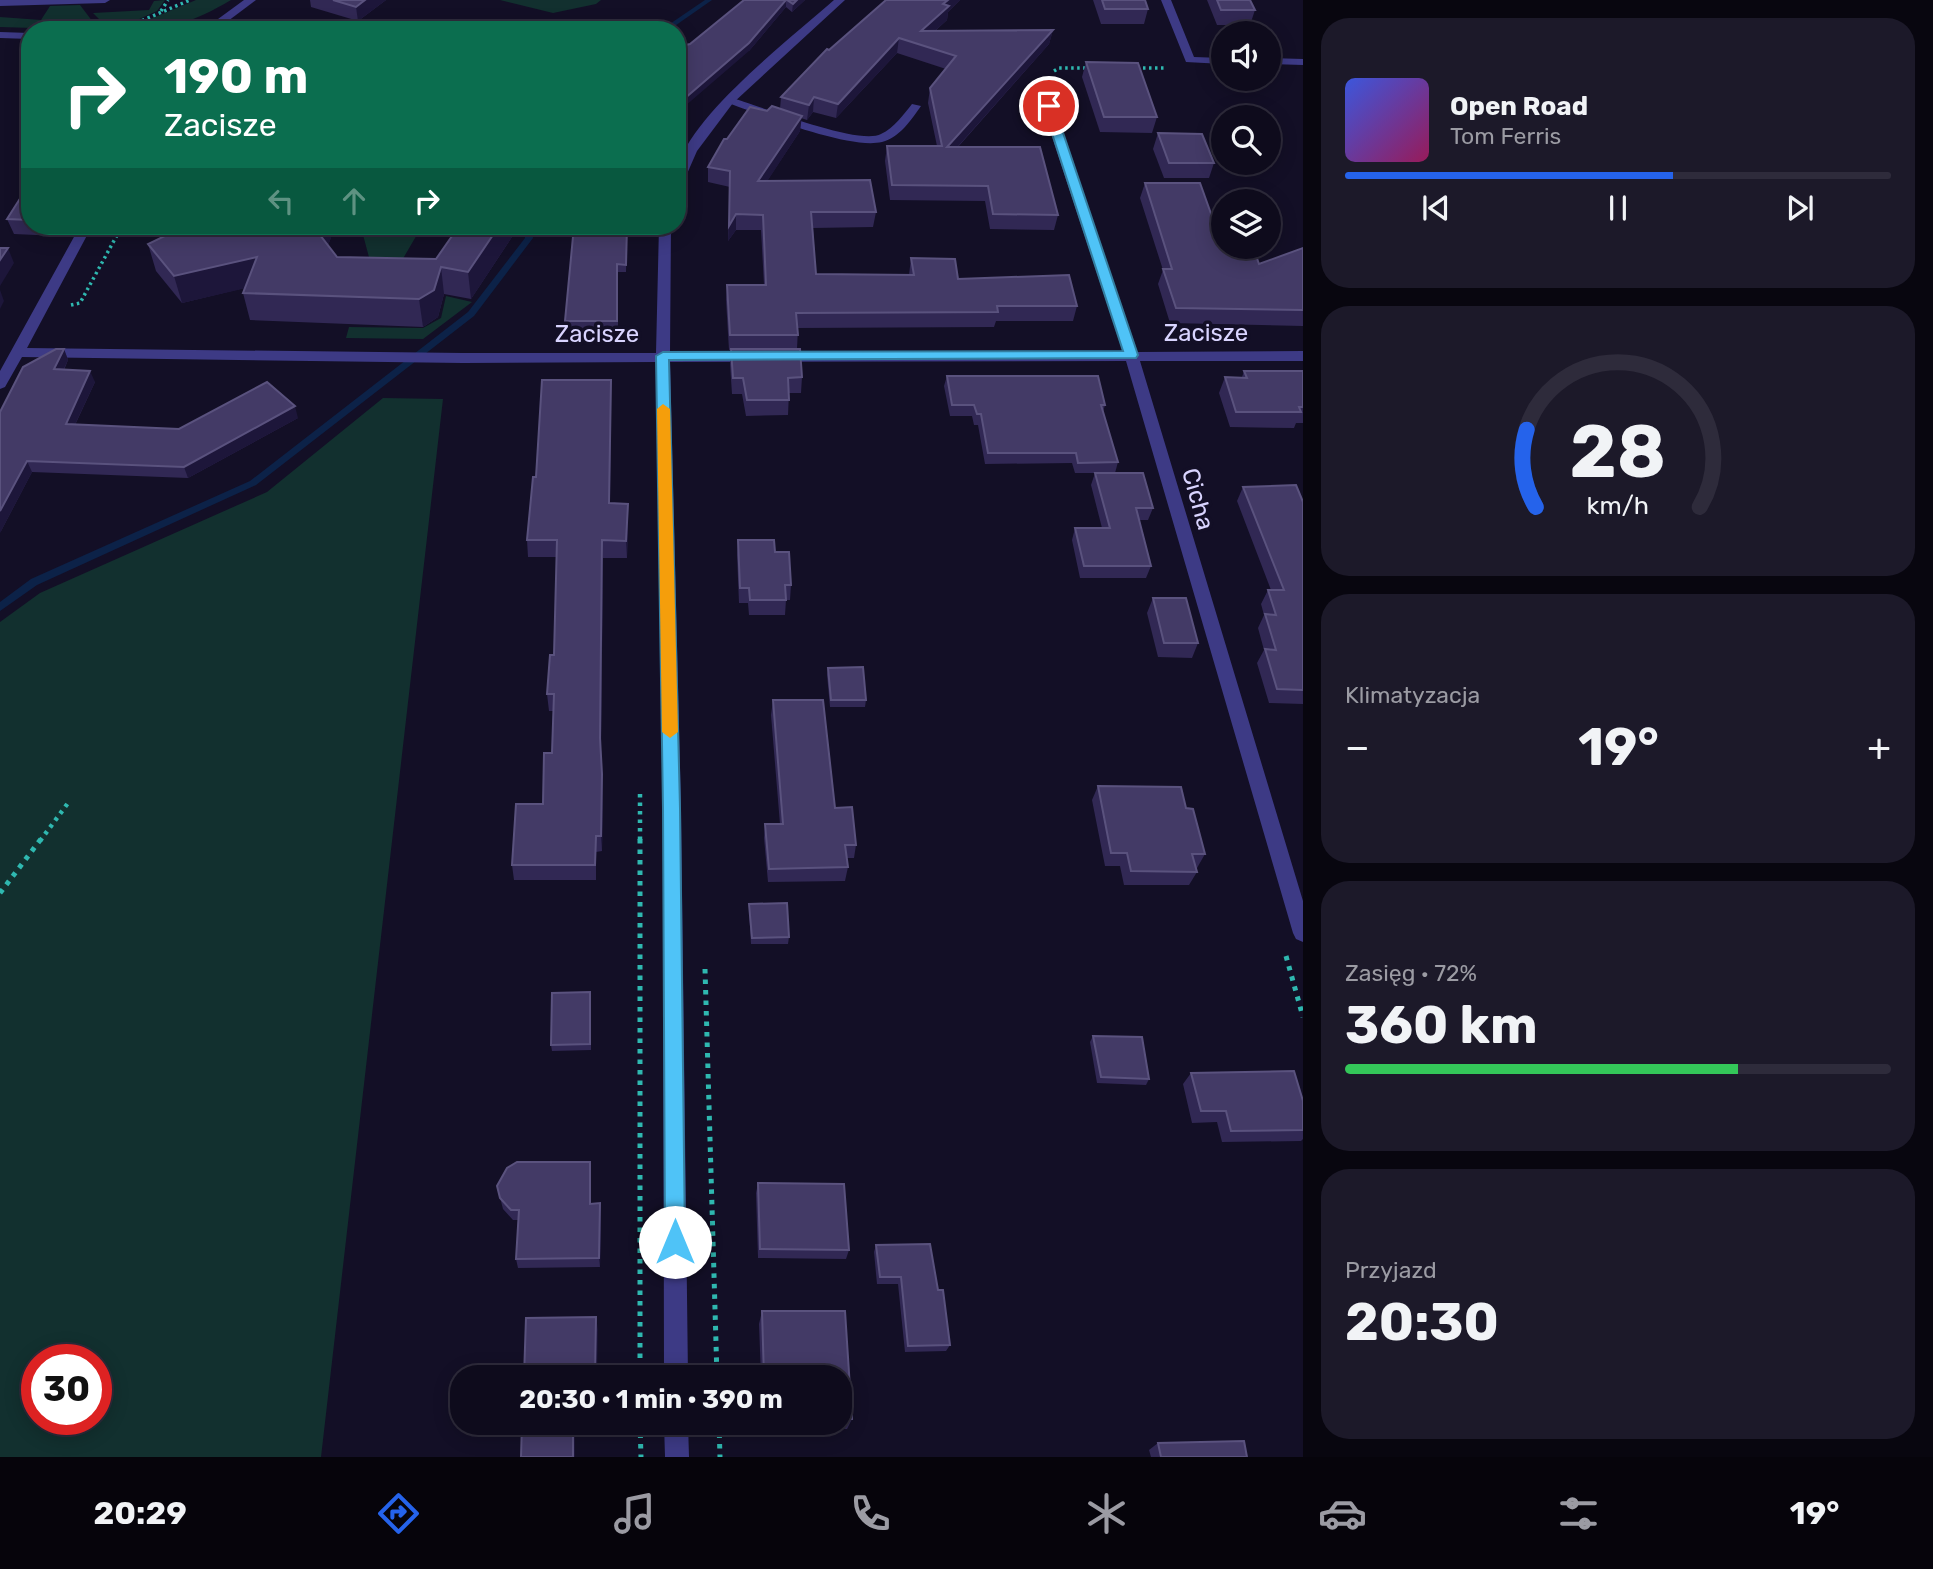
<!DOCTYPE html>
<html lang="pl">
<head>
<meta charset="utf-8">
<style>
  :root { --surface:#0e0b1c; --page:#1c1929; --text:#f1f3f6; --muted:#9b9ba3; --line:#2e2b3b; --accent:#2563eb }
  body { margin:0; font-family:Rubik,sans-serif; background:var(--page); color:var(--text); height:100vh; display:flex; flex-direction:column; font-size:26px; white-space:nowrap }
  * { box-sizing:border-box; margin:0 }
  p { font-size:23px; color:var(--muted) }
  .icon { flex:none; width:38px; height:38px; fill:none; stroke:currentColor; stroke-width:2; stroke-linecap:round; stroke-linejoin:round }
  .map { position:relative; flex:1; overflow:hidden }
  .drawer { display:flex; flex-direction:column; gap:18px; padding:18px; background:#08060f; width:630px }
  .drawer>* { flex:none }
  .guide { position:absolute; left:21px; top:21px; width:665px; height:214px; border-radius:28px; box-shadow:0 4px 18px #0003,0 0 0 2px var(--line); background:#0b6e4f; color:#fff; overflow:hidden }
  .controls { position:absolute; left:1211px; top:21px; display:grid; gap:14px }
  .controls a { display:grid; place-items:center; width:70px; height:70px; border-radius:50%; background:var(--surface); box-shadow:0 4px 18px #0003,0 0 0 2px var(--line); font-size:35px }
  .speed { position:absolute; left:21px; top:1344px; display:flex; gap:14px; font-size:35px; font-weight:700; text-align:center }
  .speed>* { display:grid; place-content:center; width:91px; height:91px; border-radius:50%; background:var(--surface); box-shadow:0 4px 18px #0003,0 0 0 2px var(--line); line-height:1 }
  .speed .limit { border:10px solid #d22; background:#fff; color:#111 }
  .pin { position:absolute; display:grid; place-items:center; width:60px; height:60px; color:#fff; margin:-30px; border:4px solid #fff; border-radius:50%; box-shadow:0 2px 7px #0007 }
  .me { position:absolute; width:77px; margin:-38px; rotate:0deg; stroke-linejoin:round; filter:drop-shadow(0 0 5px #0008) }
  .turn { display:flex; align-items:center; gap:24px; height:147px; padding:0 28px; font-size:32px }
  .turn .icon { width:91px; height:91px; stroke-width:2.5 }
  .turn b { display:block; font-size:49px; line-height:60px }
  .lanes { display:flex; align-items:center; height:66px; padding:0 28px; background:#0003; justify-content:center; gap:35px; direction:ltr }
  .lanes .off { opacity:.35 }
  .big { font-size:52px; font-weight:700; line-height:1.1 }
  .drawer .card { flex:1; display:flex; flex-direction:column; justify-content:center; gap:10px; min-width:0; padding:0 24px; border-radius:28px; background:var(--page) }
  .drawer .dial { align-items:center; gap:0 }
  .dial svg { height:182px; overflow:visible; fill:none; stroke:var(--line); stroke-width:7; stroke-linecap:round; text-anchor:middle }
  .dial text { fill:var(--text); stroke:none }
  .song { display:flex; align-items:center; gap:21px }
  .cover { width:84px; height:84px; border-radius:10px; background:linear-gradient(135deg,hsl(230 70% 55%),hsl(330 70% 35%)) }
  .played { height:7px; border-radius:4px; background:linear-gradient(90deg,var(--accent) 60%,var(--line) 60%) }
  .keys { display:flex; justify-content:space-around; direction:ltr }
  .heat { display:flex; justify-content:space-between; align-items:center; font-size:38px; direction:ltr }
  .charge { height:10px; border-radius:5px; background:linear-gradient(90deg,#34c759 72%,var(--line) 0) }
  .trip { position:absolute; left:450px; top:1365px; width:402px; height:70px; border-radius:28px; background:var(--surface); box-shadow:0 4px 18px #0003,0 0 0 2px var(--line); font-weight:700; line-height:70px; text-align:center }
  .tabs { display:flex; height:112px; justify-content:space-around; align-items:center; background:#06040b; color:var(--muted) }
  .tabs .icon { width:49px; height:49px }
  .tabs .active { color:var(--accent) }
  .tabs b { font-size:32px; color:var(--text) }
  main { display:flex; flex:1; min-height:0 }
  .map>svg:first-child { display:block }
</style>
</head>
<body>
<main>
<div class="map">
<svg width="1303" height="1457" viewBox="0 0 1303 1457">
  <rect width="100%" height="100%" fill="#130f26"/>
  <g fill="#12302f" fill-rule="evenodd">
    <path d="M165,0L157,11L115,30H110L93,13L149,10L154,1Z"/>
    <path d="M196,0H231C194,22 168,30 124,30Z"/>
    <path d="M500,0H601L596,4L553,13Z"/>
    <path d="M80,5L99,30L0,27V17L41,20L50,6Z"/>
    <path d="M353,226H422L401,262L370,261L362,231Z"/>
    <path d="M446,296L472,302L423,339L346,338L349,327L423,328L441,318Z"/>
    <path d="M383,398L443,399L321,1457H0V622L40,593L267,492ZM37,1360H96V1419H37Z"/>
  </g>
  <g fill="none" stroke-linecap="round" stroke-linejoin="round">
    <g fill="#0c2248" fill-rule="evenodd">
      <path d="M705,0H712L669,30H661Z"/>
      <path d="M523,226H531L533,238L474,316L256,485L37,585L0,611V602L31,579L250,481L468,312L525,238Z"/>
    </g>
    <g stroke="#2fb8b0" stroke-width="3.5" stroke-dasharray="2.5 3.5" stroke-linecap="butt">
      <path d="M161,11L168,0"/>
      <path d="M99,22L107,30"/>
      <path d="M120,30L190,0"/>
      <path d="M1137,68H1167"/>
      <path d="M1054,71L1059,68H1090"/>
      <path d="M71,305L80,303L122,226"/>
    </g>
    <g stroke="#2fb8b0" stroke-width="4.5" stroke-dasharray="3.5 5" stroke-linecap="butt">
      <path d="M640,794V841"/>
      <path d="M40,841L68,803"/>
    </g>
    <g stroke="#2fb8b0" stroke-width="5" stroke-dasharray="4.5 6" stroke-linecap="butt">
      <path d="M640,839V1377"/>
      <path d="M0,893L41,839"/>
      <path d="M1286,956L1303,1017"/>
      <path d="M705,969L717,1377"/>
      <path d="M640,1423L641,1457"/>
      <path d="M719,1423L720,1457"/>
    </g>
    <g fill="#3d3a85" fill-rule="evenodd">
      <path d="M0,0H110L105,3L0,6Z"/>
      <path d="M1161,0H1171L1194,57L1223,58V64L1186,62Z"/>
      <path d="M1269,58L1303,59V65L1269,64Z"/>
      <path d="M729,97C758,105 858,146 881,134C894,128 904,114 912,104L921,106C912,119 899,138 882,142C848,150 760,114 725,102L724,100Z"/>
    </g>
    <g fill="#3d3a85" fill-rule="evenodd">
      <path d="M834,0H845L733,103L697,151L683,183L677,187C677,180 676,172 678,165C695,112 791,38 834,0Z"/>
      <path d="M1036,80L1046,82L1137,352L1303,351V361H1140L1303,901V942L1296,939L1293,933L1126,361L670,362L681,808L688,1377H664L663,808L656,362L463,363L22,357L5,387L0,389V371L80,226H92L27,348L463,353H656L659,226H671L670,353L1123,352L1034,82Z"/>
      <path d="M664,1423H688L689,1457H665Z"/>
    </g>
    <g fill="#3d3a85" fill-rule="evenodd">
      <path d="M244,0H256L216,30H203Z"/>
      <path d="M0,32L30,33V39L0,38Z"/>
    </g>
  </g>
  <g fill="#312854">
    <path d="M310,0H386L358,21L311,7Z"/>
    <path d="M744,0H805L792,12L786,7L749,51L690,44Z"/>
    <path d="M886,0H960L948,12L947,20L935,31L1053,30L1049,44L958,147L1058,215L1054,230L990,229L985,201L890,200L885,161L887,146H937L928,103L930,88L946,69L897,53L836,118L813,112L807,120L801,118L800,131L767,181L876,212L873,227L813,228L816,274L909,275L911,258L958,279L1077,306L1073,321H996L994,327L798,328L797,349L802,377L801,393H789L788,415L746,416L742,394H732L730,364L731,350H729L726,300L727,285H764L761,230H736L728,241L730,187L708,182V167L727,139L767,111L780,109L781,97L829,50Z"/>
    <path d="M1093,0H1145L1148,9L1144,24H1101Z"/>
    <path d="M1207,0H1250L1255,10L1250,25H1217Z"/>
    <path d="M1086,62L1157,117L1152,133L1100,132L1082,77Z"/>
    <path d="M1158,133L1214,163L1209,178H1164L1153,149Z"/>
    <path d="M30,183V226H64L58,236L14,234L7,219Z"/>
    <path d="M1145,183L1214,222L1259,264L1303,248V326L1170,323L1158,284L1163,270L1140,198Z"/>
    <path d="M160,226H333L334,230L328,245L337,257L436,259L459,226H514V234L471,299L444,294L438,317L423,327L250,320L243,293L244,288L182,303L156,271L148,244L163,237Z"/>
    <path d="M627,226L626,272H618V329H565V321Z"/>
    <path d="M64,349L68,360L64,370L95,382L75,425L179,429L298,418L188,478L32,472L0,533Z"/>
    <path d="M1244,371H1303V423H1296L1294,428L1230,427L1219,393L1225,377H1242Z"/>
    <path d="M947,376L1105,405L1103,412L1118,462L1115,473L1153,508L1148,520H1139L1151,566L1146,578H1080L1072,540L1075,528H1102L1091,485L1095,473H1075L1072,463L985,464L978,425H974L972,416H950L944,386Z"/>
    <path d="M611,380L610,503L628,504V521L627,558H603L601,750L603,791L602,851L596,852V880H514L512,865L543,804L552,753L553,711H549L547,694L554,655L557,557H528L527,540L536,477Z"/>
    <path d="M1243,487L1303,502V704L1269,703L1257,663L1264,650L1258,628L1264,615L1261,604L1268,590H1271L1237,501Z"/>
    <path d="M738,540L775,552L791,585L790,600H786L785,615H749L748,603H739L737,555Z"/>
    <path d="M1153,598L1198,643L1192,658L1158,657L1147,613Z"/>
    <path d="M828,668L866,700L865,707H830L827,675Z"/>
    <path d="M773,700L856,845L854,858H847L848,867L845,881L768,882L764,838L765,824H780L771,715Z"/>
    <path d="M1098,786L1186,808L1205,854L1197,868H1196L1197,872L1189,885H1124L1120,866H1105L1092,800Z"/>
    <path d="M749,904L789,937L788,944H751L749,911Z"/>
    <path d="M591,998V1050L552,1051L551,1045Z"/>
    <path d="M1093,1036L1149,1079L1146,1085L1097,1083L1090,1042Z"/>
    <path d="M1191,1073L1303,1101V1139L1301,1141L1222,1142L1217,1122L1192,1123L1183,1084Z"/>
    <path d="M591,1172V1204L600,1203L601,1214L600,1267L518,1268L516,1259L518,1220H513L503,1209L497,1186Z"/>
    <path d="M758,1183L849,1250L846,1259L758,1258L756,1193Z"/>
    <path d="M876,1245L938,1290L950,1345L946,1351L905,1352L898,1284H877L874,1252Z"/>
    <path d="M762,1311H845L852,1419L847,1429H787V1423H840V1377H761L759,1324Z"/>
    <path d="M1158,1443L1247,1457H1151L1149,1450Z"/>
  </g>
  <g fill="#1d163a">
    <path d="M365,0H386L358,21L356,7Z"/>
    <path d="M786,0V7L749,51L677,113V105Z"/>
    <path d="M797,0H805L792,12L793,4Z"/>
    <path d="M948,0H960L948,12L947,20L919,45L921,31Z"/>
    <path d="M1053,30L1049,44L944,162L947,147Z"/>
    <path d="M899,38L897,53L836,118L838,104Z"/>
    <path d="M814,97L813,112L807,120L809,105Z"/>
    <path d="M802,116L800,131L757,197L758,181Z"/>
    <path d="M736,214V230L728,241L729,226Z"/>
    <path d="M54,226H64L58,236Z"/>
    <path d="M319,226H333L334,230L323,258L317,231Z"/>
    <path d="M499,226H514V234L471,299L468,272Z"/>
    <path d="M8,248L14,263L0,286V260Z"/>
    <path d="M257,257L264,284L182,303L174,276Z"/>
    <path d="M441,267L444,294L438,317L423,327L419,299Z"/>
    <path d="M0,290L4,301L0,309Z"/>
    <path d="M64,349L68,360L58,381L54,369Z"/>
    <path d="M90,371L95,382L70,435L66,424Z"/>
    <path d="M611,380V397L609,521V503Z"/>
    <path d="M295,406L298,418L188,478L184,467Z"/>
    <path d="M27,461L32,472L0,533V511Z"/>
    <path d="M628,504V521L627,558L626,541Z"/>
    <path d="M602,540L603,558L601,754L600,738Z"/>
    <path d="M602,774L603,791L602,851L601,836Z"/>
    <path d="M590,1162L591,1172V1214L590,1204Z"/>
    <path d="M600,1203L601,1214L600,1267L599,1258Z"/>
    <path d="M596,1317L598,1330L597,1377H595Z"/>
    <rect x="573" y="1423" width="2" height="34"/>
  </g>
  <g fill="#433a66" stroke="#5a527e" stroke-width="2">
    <path d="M333,0H365L356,7Z"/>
    <path d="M744,0H786L749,43L677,105V47L690,44Z"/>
    <path d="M787,0H797L793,4Z"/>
    <path d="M886,0H948L943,4L949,6L921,31L1053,30L947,147H1040L1058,215L993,214L988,186L892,185L887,146H942L930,88L956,56L899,38L838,104L814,97L809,105L781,97L827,49L829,50Z"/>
    <path d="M1102,0H1145L1148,9H1105Z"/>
    <path d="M1217,0H1250L1255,10H1221Z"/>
    <path d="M1086,62L1138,63L1157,117H1104Z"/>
    <path d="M772,106L802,116L758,181L870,180L876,212H811L816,274L914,275L911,258L955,259L958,279L1069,275L1077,306H997L998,312L796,313L798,335H730L727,285H766L763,215L736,214L729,226L730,171L708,167L724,139H727L750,107L767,111Z"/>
    <path d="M1158,133L1202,134L1214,163H1169Z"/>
    <path d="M30,183V220L7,219Z"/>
    <path d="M1145,183H1200L1214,222H1223V247H1253L1259,264L1303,248V310L1176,308L1163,269H1172Z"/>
    <path d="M160,226H319L317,231L337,257L436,259L459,226H499L468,272L441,267L434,290L419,299L243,293L257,257L174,276L148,244L169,234Z"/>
    <path d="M574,226H627L626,265L617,264V321H565Z"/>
    <path d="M0,248H8L0,260Z"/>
    <path d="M56,349H64L54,369L90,371L66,424L179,429L267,382L295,406L184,467L27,461L0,511V412L23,367Z"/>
    <path d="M731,349H800L802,377L788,378L789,400H747L743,378H733Z"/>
    <path d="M1244,371H1303V407H1299L1301,412H1236L1225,377L1247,378Z"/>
    <path d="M947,376H1098L1105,405H1101L1118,462L1078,463L1076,453H988L981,414H977L974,405H952Z"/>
    <path d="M542,380H611L609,503L628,504L626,541L602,540L600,738L602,774L601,836H596L595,865H512L516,804H543L544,753H552L554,694H547L550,655H554L557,540H527L533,477H536Z"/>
    <path d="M1095,473H1143L1153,508H1136L1151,566H1084L1075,528H1110Z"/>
    <path d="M1296,485L1303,502V690L1277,689L1265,649L1276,650L1265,614L1276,615L1268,590H1284L1243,487Z"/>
    <path d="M738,540H774L775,552H789L791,585H785L786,600H750L749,588H740Z"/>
    <path d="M1153,598H1186L1198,643H1164Z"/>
    <path d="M863,667L866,700H831L828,668Z"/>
    <path d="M773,700H823L835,808L852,807L856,845H845L848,867L769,869L765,824H783Z"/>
    <path d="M1098,786L1181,787L1186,808L1193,809L1205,854H1192L1197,872L1131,871L1127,853H1111Z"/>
    <path d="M787,903L789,937L752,938L749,904Z"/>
    <path d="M590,992V1044L551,1045L552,993Z"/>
    <path d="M1093,1036L1142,1037L1149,1079L1101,1077Z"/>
    <path d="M1294,1071L1303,1101V1130L1231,1131L1226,1111H1201L1191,1073Z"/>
    <path d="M517,1162H590V1204L600,1203L599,1258L516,1259L519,1210H511L500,1198L497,1186L507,1168Z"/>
    <path d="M758,1183L844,1184L849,1250L760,1249Z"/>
    <path d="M930,1244L938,1290H943L950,1345L908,1346L901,1277H880L876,1245Z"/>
    <path d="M762,1311H845L852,1419L840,1418V1377H764Z"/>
    <path d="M596,1317L595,1377H524L526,1318Z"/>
    <path d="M522,1423H573V1457H521Z"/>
    <path d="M1244,1441L1247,1457H1161L1158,1443Z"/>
  </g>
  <path fill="#4fc3f7" stroke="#337fa1" stroke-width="2" d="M1049,103L1054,106L1138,355L1136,358L669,360L680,808L685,1242L682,1249L675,1252L668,1249L665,1242L663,808L656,356L663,352L1123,351L1043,106Z"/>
  <path fill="#f59e0b" d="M663,404L670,409L678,732L670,738L662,732L657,409Z"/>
  <g text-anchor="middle" stroke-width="7" stroke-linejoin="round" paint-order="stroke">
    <g font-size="24" fill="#d9d4ff" stroke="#130f26">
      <text x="1206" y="341">Zacisze</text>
      <text x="597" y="342">Zacisze</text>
      <text transform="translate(1198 499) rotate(74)" y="8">Cicha</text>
    </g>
  </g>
</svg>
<div class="controls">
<a><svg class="icon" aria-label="sound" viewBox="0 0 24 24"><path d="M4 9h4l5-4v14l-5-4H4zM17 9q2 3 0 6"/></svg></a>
<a><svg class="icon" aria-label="search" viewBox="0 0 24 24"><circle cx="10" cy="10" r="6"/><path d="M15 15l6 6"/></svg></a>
<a><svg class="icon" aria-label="layers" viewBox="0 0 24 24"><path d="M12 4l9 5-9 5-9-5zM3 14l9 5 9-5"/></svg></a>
</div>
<div class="speed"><div class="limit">30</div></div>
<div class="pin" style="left:1049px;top:106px;background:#d93025"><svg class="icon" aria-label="arrive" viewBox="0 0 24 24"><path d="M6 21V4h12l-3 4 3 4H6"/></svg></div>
<svg class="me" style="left:675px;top:1242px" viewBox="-20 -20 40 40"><circle r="19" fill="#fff"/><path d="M0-13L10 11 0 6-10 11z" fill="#4fc3f7"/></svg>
<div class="trip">20:30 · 1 min · 390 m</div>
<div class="guide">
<div class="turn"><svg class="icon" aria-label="right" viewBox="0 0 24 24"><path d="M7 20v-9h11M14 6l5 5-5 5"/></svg><div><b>190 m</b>Zacisze</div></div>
<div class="lanes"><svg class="icon off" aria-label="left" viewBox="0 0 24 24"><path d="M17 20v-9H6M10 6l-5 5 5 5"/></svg><svg class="icon off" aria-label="ahead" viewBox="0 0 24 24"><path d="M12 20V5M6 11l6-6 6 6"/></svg><svg class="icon" aria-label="right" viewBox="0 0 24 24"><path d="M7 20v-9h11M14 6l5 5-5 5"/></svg></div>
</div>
</div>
<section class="drawer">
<div class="card">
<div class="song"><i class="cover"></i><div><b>Open Road</b><p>Tom Ferris</p></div></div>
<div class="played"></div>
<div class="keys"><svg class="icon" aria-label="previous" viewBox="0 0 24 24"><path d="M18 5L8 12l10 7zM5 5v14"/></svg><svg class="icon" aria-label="pause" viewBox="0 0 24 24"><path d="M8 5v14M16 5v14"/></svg><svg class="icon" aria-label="next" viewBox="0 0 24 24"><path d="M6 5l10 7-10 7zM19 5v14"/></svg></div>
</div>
<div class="card dial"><svg viewBox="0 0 100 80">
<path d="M14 69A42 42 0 1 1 86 69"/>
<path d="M14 69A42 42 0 0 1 10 35" stroke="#2563eb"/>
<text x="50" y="56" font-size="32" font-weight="700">28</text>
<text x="50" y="72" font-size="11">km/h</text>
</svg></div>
<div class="card"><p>Klimatyzacja</p>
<div class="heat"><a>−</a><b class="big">19°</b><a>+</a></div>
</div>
<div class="card"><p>Zasięg · 72%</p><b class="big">360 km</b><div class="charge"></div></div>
<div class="card"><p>Przyjazd</p><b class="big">20:30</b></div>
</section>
</main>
<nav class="tabs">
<b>20:29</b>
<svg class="icon active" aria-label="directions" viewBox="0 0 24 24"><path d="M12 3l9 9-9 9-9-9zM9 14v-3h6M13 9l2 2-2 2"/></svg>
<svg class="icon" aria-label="music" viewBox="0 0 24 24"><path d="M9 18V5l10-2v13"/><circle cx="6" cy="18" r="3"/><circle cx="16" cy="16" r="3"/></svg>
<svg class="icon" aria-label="phone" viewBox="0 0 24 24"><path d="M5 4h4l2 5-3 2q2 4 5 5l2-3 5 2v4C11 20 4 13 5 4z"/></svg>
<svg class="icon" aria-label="climate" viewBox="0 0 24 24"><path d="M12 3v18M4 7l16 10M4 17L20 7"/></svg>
<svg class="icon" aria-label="car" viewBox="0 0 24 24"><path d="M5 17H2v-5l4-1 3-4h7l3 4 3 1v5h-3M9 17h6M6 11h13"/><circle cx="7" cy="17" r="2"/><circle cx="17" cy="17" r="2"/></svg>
<svg class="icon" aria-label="filters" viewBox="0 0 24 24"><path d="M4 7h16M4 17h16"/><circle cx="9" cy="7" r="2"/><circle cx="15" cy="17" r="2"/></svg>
<b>19°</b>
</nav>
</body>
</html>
